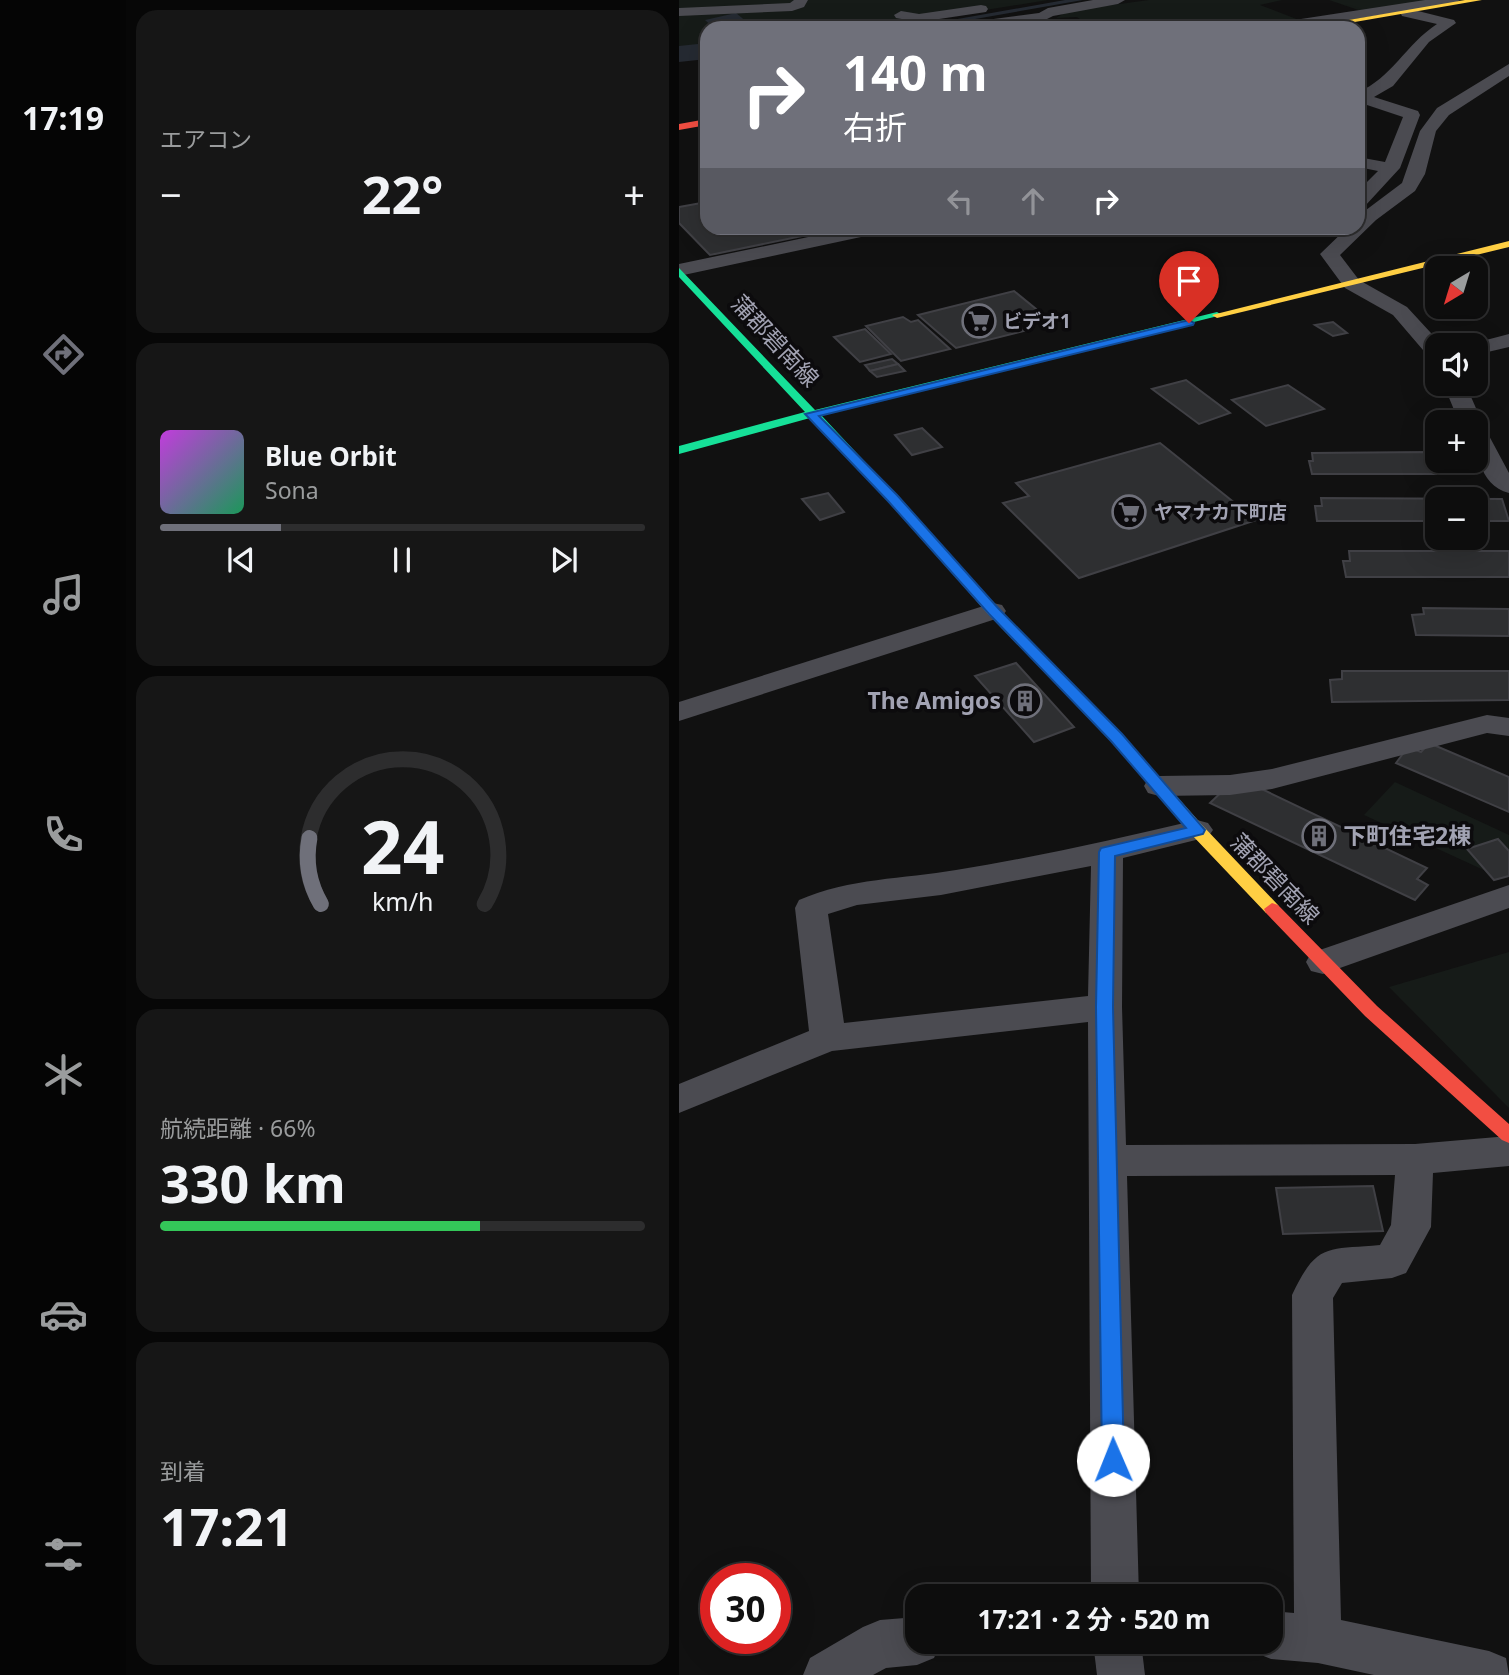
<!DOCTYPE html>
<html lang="ja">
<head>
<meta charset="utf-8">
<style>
  :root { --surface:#0d0d0d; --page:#161616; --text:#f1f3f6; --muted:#9a9c9d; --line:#2d2d2e; --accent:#6f707a }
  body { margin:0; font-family:"Noto Sans","Noto Sans JP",sans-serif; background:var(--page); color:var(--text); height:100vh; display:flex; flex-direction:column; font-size:26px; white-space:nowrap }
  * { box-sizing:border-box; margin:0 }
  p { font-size:23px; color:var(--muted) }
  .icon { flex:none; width:38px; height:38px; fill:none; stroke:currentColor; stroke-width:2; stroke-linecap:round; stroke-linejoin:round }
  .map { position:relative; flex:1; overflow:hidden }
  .panel { display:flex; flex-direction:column; gap:10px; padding:10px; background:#070707; width:553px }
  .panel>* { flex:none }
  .banner { position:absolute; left:21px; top:21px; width:665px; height:214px; border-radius:21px; box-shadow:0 7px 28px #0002,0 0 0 2px var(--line); background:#6f707a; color:#fff; overflow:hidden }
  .needle { width:46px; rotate:218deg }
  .controls { position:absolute; left:746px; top:256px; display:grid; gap:14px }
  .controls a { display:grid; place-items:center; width:63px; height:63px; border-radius:14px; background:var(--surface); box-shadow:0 7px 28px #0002,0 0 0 2px var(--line); font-size:35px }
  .speed { position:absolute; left:21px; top:1563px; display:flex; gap:14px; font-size:35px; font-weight:700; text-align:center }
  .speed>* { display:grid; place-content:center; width:91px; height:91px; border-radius:50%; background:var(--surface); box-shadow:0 7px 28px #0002,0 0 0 2px var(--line); line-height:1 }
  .speed .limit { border:10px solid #d22; background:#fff; color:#111 }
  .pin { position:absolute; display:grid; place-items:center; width:60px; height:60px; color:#fff; margin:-72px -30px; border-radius:50% 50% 50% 0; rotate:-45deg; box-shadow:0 0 7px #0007 }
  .pin .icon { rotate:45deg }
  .me { position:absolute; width:77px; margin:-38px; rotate:359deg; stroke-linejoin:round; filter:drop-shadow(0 0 5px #0008) }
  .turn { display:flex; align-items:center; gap:24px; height:147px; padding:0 28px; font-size:32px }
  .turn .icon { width:91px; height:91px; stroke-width:2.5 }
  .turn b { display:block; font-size:49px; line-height:60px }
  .lanes { display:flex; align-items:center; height:66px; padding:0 28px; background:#0003; justify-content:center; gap:35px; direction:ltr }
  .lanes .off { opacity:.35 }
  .big { font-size:52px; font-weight:700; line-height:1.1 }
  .panel .tile { flex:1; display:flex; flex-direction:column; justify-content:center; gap:10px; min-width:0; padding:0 24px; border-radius:21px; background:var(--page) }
  .panel .dial { align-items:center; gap:0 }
  .dial svg { height:182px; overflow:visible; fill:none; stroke:var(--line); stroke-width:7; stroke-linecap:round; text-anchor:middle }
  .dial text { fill:var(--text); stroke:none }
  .song { display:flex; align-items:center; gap:21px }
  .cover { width:84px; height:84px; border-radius:10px; background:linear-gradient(135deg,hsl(290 70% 55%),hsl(150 70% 35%)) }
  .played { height:7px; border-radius:4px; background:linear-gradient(90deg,var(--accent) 25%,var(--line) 25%) }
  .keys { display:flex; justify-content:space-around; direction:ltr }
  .heat { display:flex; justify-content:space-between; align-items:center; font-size:38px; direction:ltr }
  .charge { height:10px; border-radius:5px; background:linear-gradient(90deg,#34c759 66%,var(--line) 0) }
  .trip { position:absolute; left:226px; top:1584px; width:378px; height:70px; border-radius:21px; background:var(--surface); box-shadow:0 7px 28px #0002,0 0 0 2px var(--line); font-weight:700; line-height:70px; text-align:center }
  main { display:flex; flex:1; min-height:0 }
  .dock { display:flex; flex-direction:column; width:126px; justify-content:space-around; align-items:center; background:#050505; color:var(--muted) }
  .dock .icon { width:49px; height:49px }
  .dock .selected { color:var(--accent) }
  .dock b { font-size:32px; color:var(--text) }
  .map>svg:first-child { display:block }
</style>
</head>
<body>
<main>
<nav class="dock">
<b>17:19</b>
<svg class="icon selected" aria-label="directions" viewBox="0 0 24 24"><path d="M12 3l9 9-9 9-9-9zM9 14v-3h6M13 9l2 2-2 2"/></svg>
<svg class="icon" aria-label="music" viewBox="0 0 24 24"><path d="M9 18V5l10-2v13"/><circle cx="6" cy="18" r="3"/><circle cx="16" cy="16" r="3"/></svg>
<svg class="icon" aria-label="phone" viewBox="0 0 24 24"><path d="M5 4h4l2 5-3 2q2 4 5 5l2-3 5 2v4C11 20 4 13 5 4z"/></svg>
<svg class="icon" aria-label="climate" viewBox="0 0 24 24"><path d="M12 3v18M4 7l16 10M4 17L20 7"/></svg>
<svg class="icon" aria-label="car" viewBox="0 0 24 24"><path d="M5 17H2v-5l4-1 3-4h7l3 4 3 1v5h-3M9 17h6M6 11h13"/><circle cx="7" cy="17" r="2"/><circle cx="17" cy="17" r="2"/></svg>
<svg class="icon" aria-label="filters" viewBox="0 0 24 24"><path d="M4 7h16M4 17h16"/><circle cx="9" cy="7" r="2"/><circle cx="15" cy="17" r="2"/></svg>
</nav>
<section class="panel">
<div class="tile"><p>エアコン</p>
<div class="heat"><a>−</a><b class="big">22°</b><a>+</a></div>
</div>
<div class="tile">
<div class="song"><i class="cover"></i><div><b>Blue Orbit</b><p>Sona</p></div></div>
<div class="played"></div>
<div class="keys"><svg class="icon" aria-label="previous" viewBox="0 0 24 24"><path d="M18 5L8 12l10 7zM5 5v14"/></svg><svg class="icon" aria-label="pause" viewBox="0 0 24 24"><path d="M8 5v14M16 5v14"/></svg><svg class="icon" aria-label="next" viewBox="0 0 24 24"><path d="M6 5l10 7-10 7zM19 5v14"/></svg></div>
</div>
<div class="tile dial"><svg viewBox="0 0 100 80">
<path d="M14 69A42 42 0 1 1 86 69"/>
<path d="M14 69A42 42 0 0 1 9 40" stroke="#6f707a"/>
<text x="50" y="56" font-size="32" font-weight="700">24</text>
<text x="50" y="72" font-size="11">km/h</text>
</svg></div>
<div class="tile"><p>航続距離 · 66%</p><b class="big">330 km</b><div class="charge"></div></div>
<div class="tile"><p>到着</p><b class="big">17:21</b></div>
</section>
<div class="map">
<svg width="830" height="1675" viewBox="0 0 830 1675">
  <rect width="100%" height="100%" fill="#111"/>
  <g fill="#161b18">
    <path d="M0,0H369L232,22L237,28H28V54L0,57Z"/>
    <path d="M470,0H603L581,5L620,20L601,28H485L469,22L411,26L398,17L377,18L389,11Z"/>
    <path d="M650,0H786L691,14Z"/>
    <path d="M716,782L830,835V850L804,858L809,872L685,815Z"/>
    <path d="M830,952V1108L710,987Z"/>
  </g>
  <g fill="#252a32">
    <path d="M386,0H404L245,28H228Z"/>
    <path d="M57,13L75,28H35L26,20Z"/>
  </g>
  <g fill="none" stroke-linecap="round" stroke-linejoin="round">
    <path fill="#252a32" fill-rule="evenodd" d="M28,43V59L0,62V46Z"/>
  </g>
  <g fill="#2e2f31" stroke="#404045" stroke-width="2">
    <path d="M28,202V228H162L31,255L0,223V207Z"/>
    <path d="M335,291L367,317L340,324L345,331L277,348L239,315Z"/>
    <path d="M224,317L232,322L239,320L271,349L222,361L187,326Z"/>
    <path d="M654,322L668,333L654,336L636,325Z"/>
    <path d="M186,329L212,354L181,362L155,337Z"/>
    <path d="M213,359L219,364L191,371L186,365Z"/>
    <path d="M219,364L226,371L198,377L191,371Z"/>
    <path d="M507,380L551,413L520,424L473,389Z"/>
    <path d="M609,385L645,409L587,426L553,400Z"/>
    <path d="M243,428L263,447L233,455L216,435Z"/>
    <path d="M481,443L577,520L400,578L324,503L350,496L337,483Z"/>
    <path d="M748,452L757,474H633L630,461H634L633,453Z"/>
    <path d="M149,493L165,512L141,520L123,499Z"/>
    <path d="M642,498L823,499L830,521H796V499H758V521H638L636,506H643Z"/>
    <path d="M670,551H830V577H667L664,561H671Z"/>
    <path d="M744,608L830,609V636L737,635L733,615L745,614Z"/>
    <path d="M337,663L395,727L355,742L296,676Z"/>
    <path d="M663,671H830V700L653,702L651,680L663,679Z"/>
    <path d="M750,743L830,777V812L717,763L729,747L742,752Z"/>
    <path d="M570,783L748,868L738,879L749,885L736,900L531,803L550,785Z"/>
    <path d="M819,839L830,851V876L815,880L788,849Z"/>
    <path d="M694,1186L704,1231L604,1234L597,1188Z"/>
  </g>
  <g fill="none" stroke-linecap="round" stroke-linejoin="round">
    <g fill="#4b4b51" fill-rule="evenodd">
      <path d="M115,0H129L125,7L113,11L0,16V8L111,3Z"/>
      <path d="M414,0H446L439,4L374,16L364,21L312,28H270L277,24L360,13L369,8Z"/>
      <path d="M746,0H781L774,4L735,10L775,20L777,23L750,42L714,86L695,97L739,111L741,115L721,168L686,206L679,208V191L699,171L679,167V157L706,162L724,117L679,102V92C712,79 727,44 758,24L723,16L721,12L618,28H582L589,24Z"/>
      <path d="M302,5L307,6L309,9L307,12L240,22L217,18L215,15L222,11L240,14Z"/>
      <path d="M830,64V76L770,115L757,131L746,174L736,191L697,220L661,255L680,280L728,307L763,345H758V358L750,357L714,315L666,288L641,254L668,228H679V216L723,183L741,131L758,108Z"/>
      <path d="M172,228H205L196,234L0,276V264Z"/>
      <path d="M830,334V347L796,355V345H788Z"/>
      <path d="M764,383H786L803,422L801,426L808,432L830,473V493C799,485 796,448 796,422H780Z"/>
      <path d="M314,603L323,605L327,611L323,617L0,721V702Z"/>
      <path d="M808,715L830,718V736L808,733L593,789L551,795L480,796L469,793L465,786L469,779L480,776L551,775L593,769Z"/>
      <path d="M518,820L529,823L534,830L529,837L444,858L443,1007L447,1145L736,1144L830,1136V1166L754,1173L752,1227L727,1273L713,1278L663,1283L654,1298L662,1620L810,1651L827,1658L830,1675H695L639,1663L592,1659L575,1652L571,1642H592V1611L615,1613L613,1295C638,1242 648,1250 701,1245L712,1225L716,1175L448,1176L460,1596H412L409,1022L153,1051L0,1113V1084L130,1031L116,908L120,900C171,878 224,879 277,870C358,857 438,839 518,820ZM412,866L409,996L165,1023L149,914L178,905L262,895Z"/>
      <path d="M830,885V908L644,974L632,971L627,962L632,953Z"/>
      <path d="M238,1617V1642H262L255,1658L238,1665L207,1668L194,1675H124L131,1658L184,1627L201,1620Z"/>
      <path d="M414,1642H462L466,1675H418Z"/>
    </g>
    <path fill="#16e098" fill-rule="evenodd" d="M0,268L136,410L538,312L543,315L142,415L233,512V518H225L131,418L0,454V446L126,412L0,277Z"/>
    <g fill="#ffcf43" fill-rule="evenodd">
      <path d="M786,0H803L641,28H623Z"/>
      <path d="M830,241V247L538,318L533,315Z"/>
      <path d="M229,511L233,512L319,608L442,734L524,826L599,905L601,909L599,913H587L512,834L432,740L309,614L225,518V512Z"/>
    </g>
    <g fill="#f24e42" fill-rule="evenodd">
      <path d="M28,119V125L0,130V124Z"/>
      <path d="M593,903L599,905L698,1006L830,1124V1143L823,1140L686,1016L587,913L585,909Z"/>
    </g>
  </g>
  <path fill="#1a73e8" stroke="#114b97" stroke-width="2" d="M510,320L515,323L514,325L140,416L218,495L319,608L443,734L526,830L524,834L436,856L434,1007L445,1460L442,1467L434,1471L426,1467L423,1460L417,1007L420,852L422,848L507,828L432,741L310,614L209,501L126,414Z"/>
  <defs>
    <symbol id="supermarket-ring" viewBox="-11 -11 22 22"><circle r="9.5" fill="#0c0b0d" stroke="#6f707a" stroke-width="1.5"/><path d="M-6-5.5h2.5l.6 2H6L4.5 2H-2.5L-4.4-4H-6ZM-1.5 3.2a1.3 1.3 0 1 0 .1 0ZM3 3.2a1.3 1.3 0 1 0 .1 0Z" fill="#6f707a"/></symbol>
    <symbol id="building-ring" viewBox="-11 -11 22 22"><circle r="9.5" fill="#0c0b0d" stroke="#6f707a" stroke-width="1.5"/><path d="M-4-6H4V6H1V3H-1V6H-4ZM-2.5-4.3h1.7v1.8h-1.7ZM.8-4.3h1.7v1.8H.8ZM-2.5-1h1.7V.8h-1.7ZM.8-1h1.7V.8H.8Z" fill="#6f707a"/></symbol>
  </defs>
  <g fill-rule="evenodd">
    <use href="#supermarket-ring" x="281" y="302" width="38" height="38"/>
    <use href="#supermarket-ring" x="431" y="493" width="38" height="38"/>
    <use href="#building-ring" x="327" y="682" width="38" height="38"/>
    <use href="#building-ring" x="621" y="817" width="38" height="38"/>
  </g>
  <g text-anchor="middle" stroke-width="7" stroke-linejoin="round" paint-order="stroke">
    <g font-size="19" font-weight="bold" fill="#a2a3b3" stroke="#0c0b0d" text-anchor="start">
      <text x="324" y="328">ビデオ1</text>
      <text x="475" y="519">ヤマナカ下町店</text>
    </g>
    <g font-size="23" fill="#a2a3b3" stroke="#0c0b0d">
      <text transform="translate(96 341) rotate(47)" y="8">蒲郡碧南線</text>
      <text transform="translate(596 879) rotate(46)" y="8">蒲郡碧南線</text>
    </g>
    <g font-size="23" font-weight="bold" fill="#a2a3b3" stroke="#0c0b0d" text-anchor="end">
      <text x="322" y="709">The Amigos</text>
      <text x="664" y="844" text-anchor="start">下町住宅2棟</text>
    </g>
  </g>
</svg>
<div class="controls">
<a><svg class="needle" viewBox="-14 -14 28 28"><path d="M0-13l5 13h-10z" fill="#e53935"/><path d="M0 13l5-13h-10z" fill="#9a9c9d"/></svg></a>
<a><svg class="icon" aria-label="sound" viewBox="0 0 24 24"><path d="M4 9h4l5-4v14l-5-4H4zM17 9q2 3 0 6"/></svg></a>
<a>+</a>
<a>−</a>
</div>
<div class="speed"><div class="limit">30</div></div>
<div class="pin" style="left:510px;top:323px;background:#d93025"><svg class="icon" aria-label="arrive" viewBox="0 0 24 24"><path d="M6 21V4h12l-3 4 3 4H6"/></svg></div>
<svg class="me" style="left:434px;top:1460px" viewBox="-20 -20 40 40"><circle r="19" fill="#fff"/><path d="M0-13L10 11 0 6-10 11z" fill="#1a73e8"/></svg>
<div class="trip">17:21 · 2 分 · 520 m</div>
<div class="banner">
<div class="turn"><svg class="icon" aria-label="right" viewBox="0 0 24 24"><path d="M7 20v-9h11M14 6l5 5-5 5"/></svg><div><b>140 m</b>右折</div></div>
<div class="lanes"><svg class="icon off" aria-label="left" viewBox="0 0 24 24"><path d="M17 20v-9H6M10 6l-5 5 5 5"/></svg><svg class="icon off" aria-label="ahead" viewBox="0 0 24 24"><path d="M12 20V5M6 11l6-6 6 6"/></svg><svg class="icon" aria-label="right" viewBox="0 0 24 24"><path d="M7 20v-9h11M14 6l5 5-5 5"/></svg></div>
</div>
</div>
</main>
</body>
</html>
